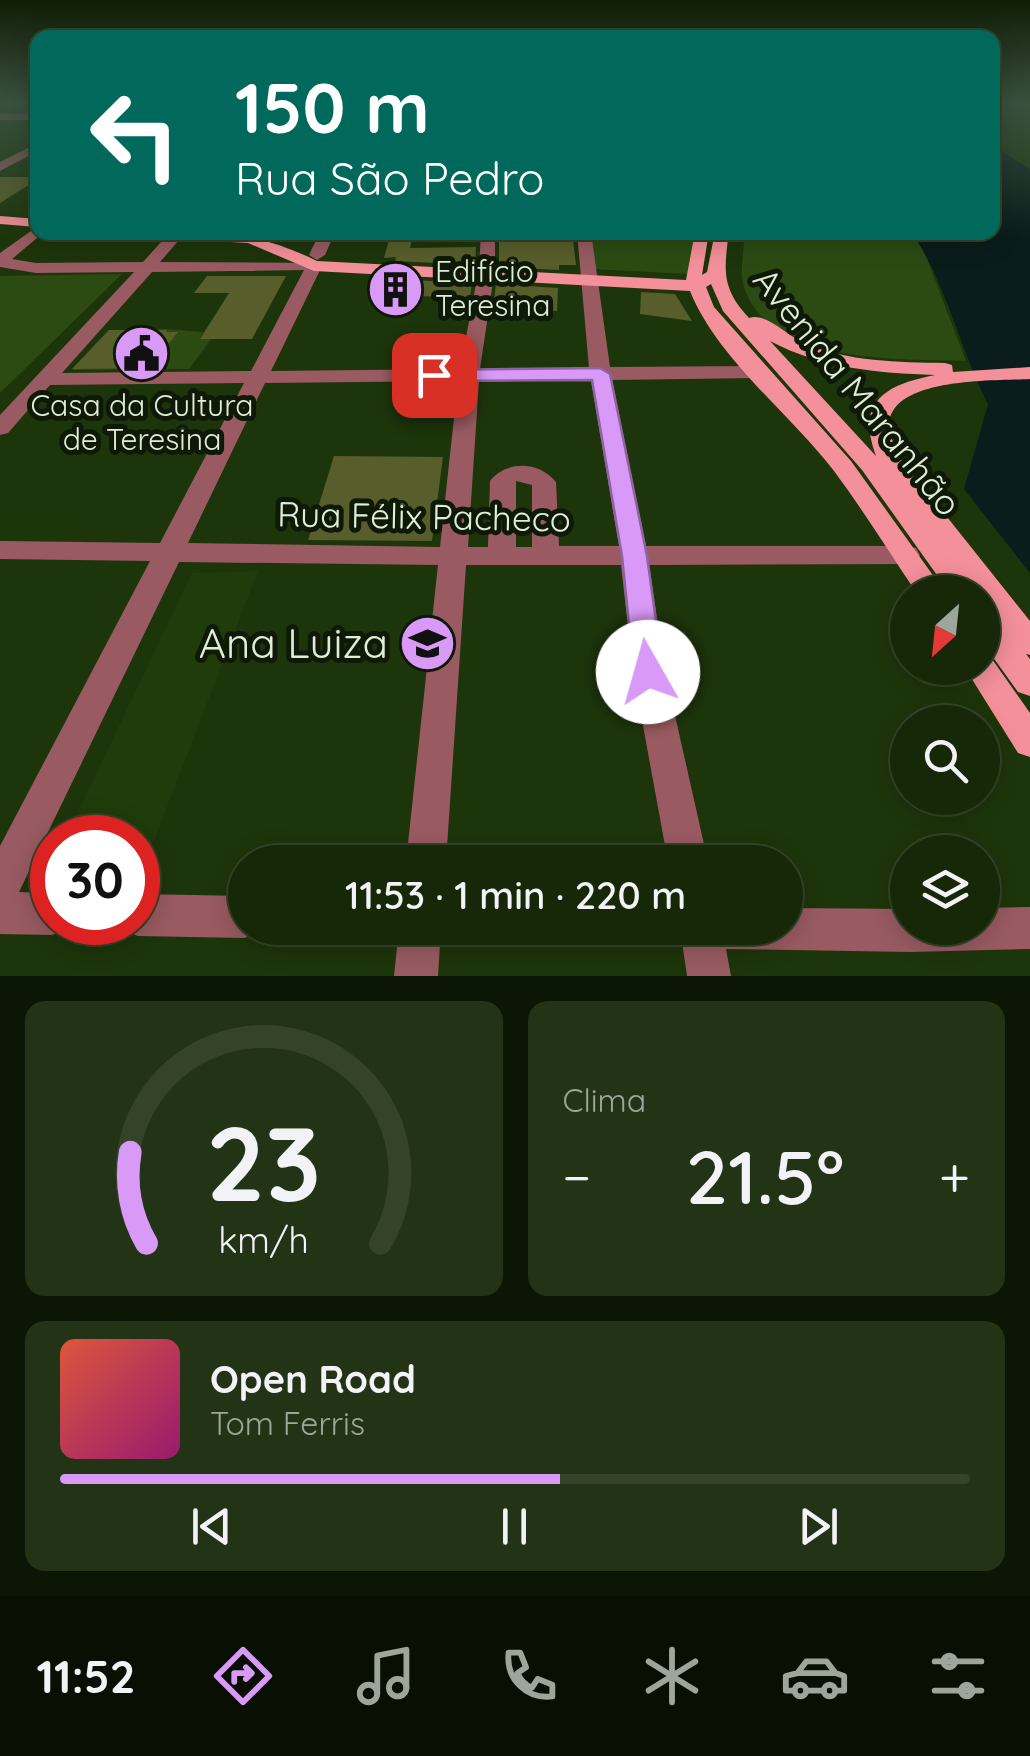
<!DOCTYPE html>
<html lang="pt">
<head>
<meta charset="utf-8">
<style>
  :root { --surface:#162808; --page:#233416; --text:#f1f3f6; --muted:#9ea69c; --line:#354429; --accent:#d99af7 }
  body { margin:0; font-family:Quicksand,sans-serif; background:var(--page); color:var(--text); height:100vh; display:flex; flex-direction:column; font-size:38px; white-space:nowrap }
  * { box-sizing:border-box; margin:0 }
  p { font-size:32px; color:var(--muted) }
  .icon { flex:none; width:55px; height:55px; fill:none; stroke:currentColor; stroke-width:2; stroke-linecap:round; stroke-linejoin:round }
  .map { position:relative; height:976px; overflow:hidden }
  .drawer { display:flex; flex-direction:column; gap:25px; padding:25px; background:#0c1604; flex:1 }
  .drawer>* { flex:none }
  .guide { position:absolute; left:30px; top:30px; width:970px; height:210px; border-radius:20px; box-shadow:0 5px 25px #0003,0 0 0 2px var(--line); background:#00695c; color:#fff; overflow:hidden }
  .needle { width:65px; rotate:207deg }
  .tools { position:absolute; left:890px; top:575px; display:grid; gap:20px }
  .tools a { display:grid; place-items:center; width:110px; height:110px; border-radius:50%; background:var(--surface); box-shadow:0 5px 25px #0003,0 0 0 2px var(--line); font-size:50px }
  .speed { position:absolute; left:30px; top:815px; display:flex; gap:20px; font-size:50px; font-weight:700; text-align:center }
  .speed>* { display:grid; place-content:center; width:130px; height:130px; border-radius:50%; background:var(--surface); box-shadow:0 5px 25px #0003,0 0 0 2px var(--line); line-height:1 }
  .speed .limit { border:15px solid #d22; background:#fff; color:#111 }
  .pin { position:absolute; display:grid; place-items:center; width:85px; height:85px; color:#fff; margin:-42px; border-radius:20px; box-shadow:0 5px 15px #0006 }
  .me { position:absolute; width:110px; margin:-55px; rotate:353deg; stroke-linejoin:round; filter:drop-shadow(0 0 8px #0008) }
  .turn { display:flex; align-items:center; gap:35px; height:210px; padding:0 40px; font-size:45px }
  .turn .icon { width:130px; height:130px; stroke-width:2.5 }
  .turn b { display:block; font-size:70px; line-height:85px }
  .big { font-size:75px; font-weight:600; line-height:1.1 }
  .drawer .card { flex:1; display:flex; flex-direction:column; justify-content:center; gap:15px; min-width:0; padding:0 35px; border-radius:20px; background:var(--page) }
  .drawer .dial { align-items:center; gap:0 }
  .dial svg { height:260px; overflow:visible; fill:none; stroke:var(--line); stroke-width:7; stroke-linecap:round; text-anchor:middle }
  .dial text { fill:var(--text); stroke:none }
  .song { display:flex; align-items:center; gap:30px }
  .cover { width:120px; height:120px; border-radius:15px; background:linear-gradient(135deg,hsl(10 70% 55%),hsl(320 70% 35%)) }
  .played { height:10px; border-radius:5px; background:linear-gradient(90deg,var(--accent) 55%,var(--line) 55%) }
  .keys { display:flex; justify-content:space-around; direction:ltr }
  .heat { display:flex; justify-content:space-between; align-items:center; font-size:55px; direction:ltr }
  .drawer .tiles { flex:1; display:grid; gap:25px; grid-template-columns:1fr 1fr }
  .card:last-child { grid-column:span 2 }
  .trip { position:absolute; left:228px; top:845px; width:575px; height:100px; border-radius:50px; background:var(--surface); box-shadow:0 5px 25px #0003,0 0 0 2px var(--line); font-weight:600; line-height:100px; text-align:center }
  .tabs { display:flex; height:160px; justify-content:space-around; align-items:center; background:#091003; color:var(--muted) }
  .tabs .icon { width:70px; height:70px }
  .tabs .on { color:var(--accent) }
  .tabs b { font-size:45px; color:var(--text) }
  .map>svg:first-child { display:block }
</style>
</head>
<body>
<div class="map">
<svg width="1030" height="976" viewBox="0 0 1030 976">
  <rect width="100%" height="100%" fill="#1d350b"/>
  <path fill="#203c0a" d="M258,571L145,864H138V838L66,837L192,573Z"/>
  <g fill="#2b4b13">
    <path d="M589,233H697L688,274L593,269Z"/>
    <path d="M745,233H912L924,251L966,361C902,359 769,365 744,287C739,271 744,249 745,233Z"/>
    <path d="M122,274L0,393V276Z"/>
    <path d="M167,329L203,332L200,339H211L189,369L72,370L109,330Z"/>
  </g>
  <path fill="#0a1c1b" d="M993,146L1030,169V573L964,489L988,404C960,349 946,283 912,233L992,232Z"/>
  <g fill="#585e2b">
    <path d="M0,177H38V179L0,203Z"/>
    <path d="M499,232H572L576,265H559V270L499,267Z"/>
    <path d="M389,240H412L410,248L476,247L475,265L395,261L396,257L384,258Z"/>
    <path d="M207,276H286L252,339H200L229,293H194Z"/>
    <path d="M389,279L472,283L470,297L404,296L402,303L382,302Z"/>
    <path d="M496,284L558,288L557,311L493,309Z"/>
    <path d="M641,292L675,294L692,321L640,314Z"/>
    <path d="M109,330H167L166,332H178L149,368L72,369Z"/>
    <path d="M334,456L443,457L432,541L308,540Z"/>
  </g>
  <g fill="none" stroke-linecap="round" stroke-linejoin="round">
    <g fill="#995b61" fill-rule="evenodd">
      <rect x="0" y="114" width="38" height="6"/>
      <path d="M38,143V151L0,171V162Z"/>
      <path d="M38,226V232L43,233L12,259L36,263L143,262L170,232H186L160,262L320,263L322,266L271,371L460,369L479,268L481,232H495V268L480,369L589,368L577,232H591L610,367L757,366L767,372L757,378L612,380L646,546H906L916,548L920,555L916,562L906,564L649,565L665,671L708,862H668L633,671L621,565H466L446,862H406L438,565L179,562L19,892L52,893V922H70L67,929L52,935L0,934V846L150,561L0,559V541L160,543L244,383L50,385L8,433L0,435V415L134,272L36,273L0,267V253ZM304,270L251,371L62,373L152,272ZM591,380L619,546H559L556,482C539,461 507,460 490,481L488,547H468L479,381ZM458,381L440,547L188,543L265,383ZM516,481L532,485V547H516Z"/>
      <path d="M320,232H335L325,255L317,260L309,255Z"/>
      <path d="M138,894L245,896V928H262L245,938L138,936L123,930L120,922H138Z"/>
      <path d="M1030,907V949L911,952L726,949L731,976H687L680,928H785V908L908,909V928H982V908Z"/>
      <path d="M399,928H441L438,976H394Z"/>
    </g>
    <g fill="#f49099" fill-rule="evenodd">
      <path d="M0,216L38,219V227L0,224Z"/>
      <path d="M118,232C197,232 244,225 317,261L686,280L695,232H709L702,275L707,272L715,232H729C724,270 721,288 749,318C766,312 787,336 804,343C848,362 898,362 945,363L952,365L953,372L1030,367V379C996,381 885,376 889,429C890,438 897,449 900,458L1030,621V655L1026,654L1030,659V696L1018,692L982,642V607L987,609L982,592H949L862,470L723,311L711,284L706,287L714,307L851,461L945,592H916C889,552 863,510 834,471C790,414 717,358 690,291L314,271L248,243L125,236ZM770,341C821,368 877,373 935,375C884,385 856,402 876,456Z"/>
      <path d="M982,656L992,659L1030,713V757L1018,753L965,668H982Z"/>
    </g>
  </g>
  <linearGradient id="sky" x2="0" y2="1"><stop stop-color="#101d06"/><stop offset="0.43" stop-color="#3a513f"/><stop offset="1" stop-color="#3a513f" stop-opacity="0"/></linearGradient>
  <rect width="1030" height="238" fill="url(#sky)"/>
  <path fill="#d99af7" stroke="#8d64a1" stroke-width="2.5" d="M600,368L610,374L647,556L663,672L659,680L648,683L638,680L634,672L622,556L592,380L434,381L424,375L434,370Z"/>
  <defs>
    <symbol id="building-disc" viewBox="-11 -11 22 22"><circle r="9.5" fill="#d99af7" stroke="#0e1908"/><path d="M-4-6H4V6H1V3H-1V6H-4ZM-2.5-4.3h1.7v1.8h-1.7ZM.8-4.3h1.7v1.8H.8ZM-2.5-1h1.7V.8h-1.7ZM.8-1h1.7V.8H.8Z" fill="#111"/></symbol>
    <symbol id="civic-disc" viewBox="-11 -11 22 22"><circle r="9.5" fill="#d99af7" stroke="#0e1908"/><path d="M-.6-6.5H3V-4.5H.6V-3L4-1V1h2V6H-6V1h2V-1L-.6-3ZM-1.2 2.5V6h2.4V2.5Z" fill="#111"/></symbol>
    <symbol id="school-disc" viewBox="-11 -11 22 22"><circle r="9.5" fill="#d99af7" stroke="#0e1908"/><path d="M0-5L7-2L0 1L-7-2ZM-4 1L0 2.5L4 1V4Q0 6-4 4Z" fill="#111"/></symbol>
  </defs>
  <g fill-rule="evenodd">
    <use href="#building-disc" x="364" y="258" width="63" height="63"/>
    <use href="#civic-disc" x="110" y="322" width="63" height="63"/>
    <use href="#school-disc" x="396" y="612" width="63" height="63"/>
  </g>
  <g text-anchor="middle" stroke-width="10" stroke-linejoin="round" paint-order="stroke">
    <g font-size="30" fill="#dfeed6" stroke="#0e1908" text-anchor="start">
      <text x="435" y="282">Edifício<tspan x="435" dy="34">Teresina</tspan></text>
      <text x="142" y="416" text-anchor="middle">Casa da Cultura<tspan x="142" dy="34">de Teresina</tspan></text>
    </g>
    <g font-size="35" fill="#dfeed6" stroke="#0e1908">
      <text transform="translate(857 392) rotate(51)" y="12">Avenida Maranhão</text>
      <text transform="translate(424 517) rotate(1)" y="12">Rua Félix Pacheco</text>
    </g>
    <g font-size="42" fill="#dfeed6" stroke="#0e1908" text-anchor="end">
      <text x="388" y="658">Ana Luiza</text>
    </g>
  </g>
</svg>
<div class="tools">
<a><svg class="needle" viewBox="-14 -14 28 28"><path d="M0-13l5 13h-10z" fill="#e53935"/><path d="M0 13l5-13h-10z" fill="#9ea69c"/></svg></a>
<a><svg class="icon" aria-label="search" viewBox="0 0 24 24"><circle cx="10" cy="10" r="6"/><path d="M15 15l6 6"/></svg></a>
<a><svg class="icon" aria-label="layers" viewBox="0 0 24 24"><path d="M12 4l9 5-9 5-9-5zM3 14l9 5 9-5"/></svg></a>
</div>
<div class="speed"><div class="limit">30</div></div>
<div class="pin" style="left:434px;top:375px;background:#d93025"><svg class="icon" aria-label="arrive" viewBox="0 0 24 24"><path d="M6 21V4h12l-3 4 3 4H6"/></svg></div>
<svg class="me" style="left:648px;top:672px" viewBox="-20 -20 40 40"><circle r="19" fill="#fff"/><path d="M0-13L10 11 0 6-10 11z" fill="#d99af7"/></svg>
<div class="trip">11:53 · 1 min · 220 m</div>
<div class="guide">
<div class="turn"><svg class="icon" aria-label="left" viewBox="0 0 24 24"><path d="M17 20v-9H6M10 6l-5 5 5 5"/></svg><div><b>150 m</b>Rua São Pedro</div></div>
</div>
</div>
<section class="drawer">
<div class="tiles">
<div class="card dial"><svg viewBox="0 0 100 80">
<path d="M14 69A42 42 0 1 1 86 69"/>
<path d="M14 69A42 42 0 0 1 9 41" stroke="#d99af7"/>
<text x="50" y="56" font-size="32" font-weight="700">23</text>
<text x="50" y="72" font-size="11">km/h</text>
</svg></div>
<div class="card"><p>Clima</p>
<div class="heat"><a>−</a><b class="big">21.5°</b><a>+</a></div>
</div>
<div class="card">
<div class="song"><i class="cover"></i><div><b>Open Road</b><p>Tom Ferris</p></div></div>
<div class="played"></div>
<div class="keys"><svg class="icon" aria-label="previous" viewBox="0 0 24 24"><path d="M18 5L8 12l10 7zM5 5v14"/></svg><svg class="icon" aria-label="pause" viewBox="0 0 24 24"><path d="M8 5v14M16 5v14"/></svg><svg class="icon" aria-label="next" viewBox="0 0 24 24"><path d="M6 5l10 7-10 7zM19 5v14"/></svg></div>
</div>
</div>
</section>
<nav class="tabs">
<b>11:52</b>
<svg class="icon on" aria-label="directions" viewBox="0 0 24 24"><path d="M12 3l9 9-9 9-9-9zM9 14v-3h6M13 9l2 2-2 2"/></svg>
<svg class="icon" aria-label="music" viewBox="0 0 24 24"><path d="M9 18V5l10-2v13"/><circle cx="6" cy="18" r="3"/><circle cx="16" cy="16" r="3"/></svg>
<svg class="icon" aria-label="phone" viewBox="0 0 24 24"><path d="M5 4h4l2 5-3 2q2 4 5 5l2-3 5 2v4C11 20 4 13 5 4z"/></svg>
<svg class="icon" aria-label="climate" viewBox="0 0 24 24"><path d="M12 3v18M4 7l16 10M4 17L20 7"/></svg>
<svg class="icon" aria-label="car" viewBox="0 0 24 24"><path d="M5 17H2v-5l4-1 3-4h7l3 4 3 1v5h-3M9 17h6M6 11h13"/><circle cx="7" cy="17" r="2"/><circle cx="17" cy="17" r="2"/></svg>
<svg class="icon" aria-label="filters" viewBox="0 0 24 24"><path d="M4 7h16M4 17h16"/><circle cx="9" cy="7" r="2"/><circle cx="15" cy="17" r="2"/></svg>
</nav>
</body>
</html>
